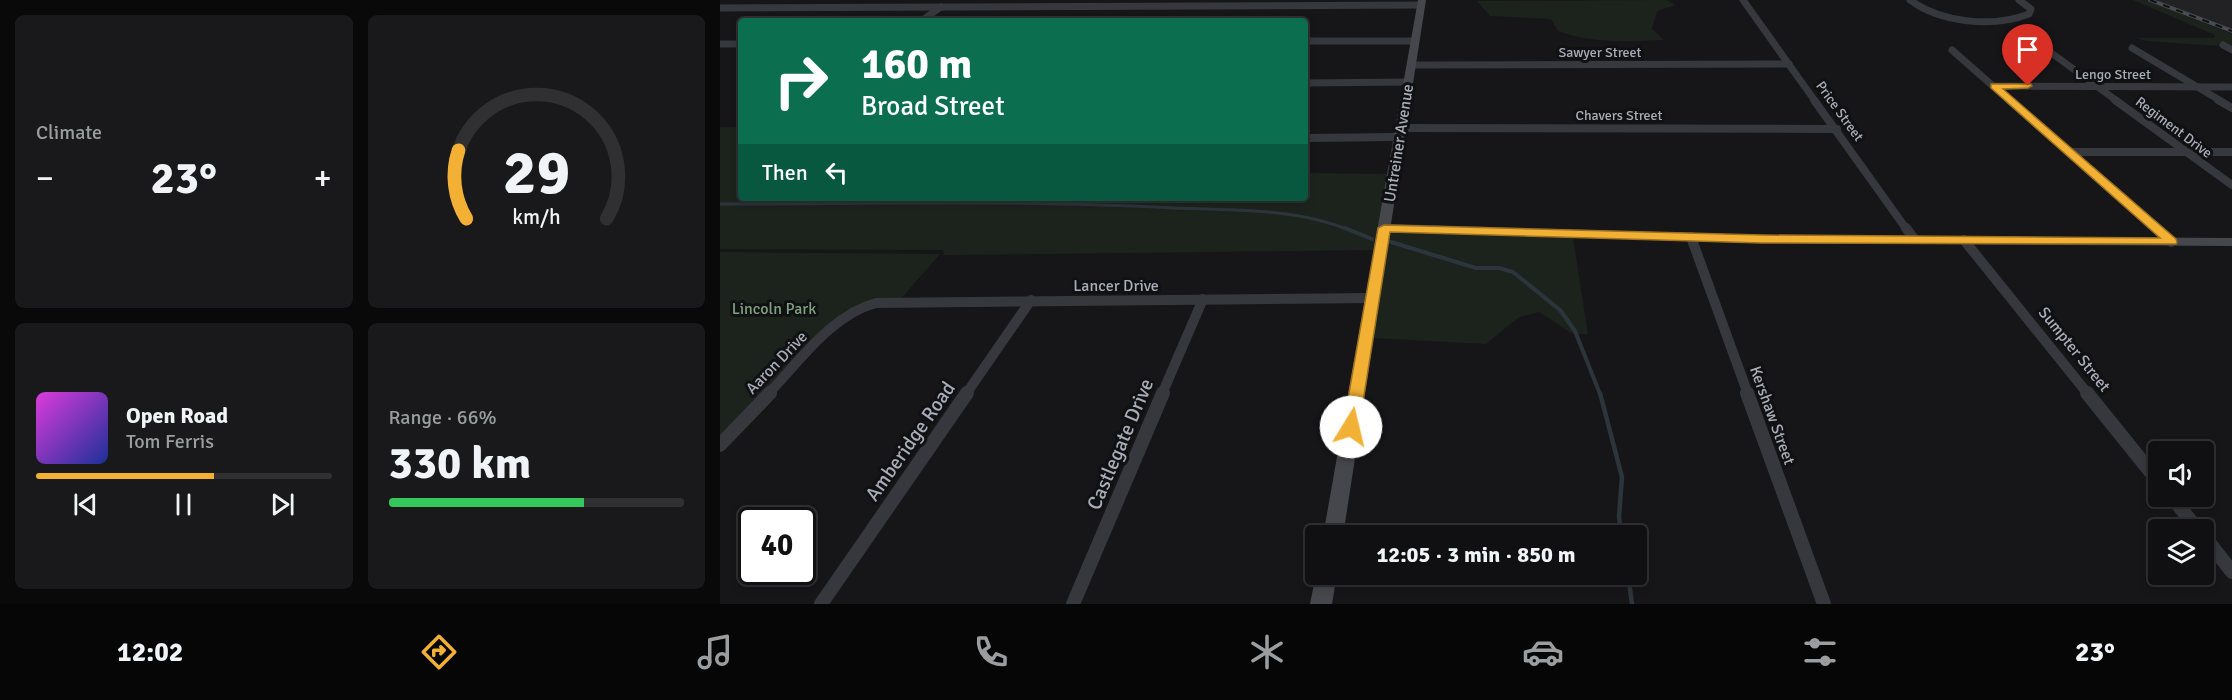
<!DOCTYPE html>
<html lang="en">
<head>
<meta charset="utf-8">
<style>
  :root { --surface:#101012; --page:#19191b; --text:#f1f3f6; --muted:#9c9d9f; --line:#303032; --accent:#f2b134 }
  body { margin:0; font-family:Signika,sans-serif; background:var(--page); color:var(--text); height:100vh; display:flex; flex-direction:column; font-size:22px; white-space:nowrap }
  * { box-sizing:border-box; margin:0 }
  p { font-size:20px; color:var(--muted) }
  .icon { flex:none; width:33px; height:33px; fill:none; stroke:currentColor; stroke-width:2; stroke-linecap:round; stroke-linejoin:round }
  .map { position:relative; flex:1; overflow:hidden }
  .panel { display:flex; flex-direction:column; gap:15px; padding:15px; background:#09090a; width:720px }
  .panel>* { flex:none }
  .top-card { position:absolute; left:18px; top:18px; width:570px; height:183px; border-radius:6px; box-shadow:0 3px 9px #0003,0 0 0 2px var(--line); background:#0b6e4f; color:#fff; overflow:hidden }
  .controls { position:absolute; left:1428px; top:441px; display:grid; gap:12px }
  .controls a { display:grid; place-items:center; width:66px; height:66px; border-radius:6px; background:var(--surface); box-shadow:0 3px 9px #0003,0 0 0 2px var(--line); font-size:30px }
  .speed { position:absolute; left:18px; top:507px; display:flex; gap:12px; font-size:30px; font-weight:700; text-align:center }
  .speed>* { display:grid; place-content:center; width:78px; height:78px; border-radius:50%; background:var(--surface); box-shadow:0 3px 9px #0003,0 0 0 2px var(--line); line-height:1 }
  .speed .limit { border:3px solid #111; border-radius:9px; background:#fff; color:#111 }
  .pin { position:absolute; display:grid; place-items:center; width:51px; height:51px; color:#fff; margin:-62px -26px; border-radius:50% 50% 50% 0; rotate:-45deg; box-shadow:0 0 6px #0007 }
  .pin .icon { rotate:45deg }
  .me { position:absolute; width:66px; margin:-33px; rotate:9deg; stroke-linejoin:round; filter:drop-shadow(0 0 4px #0008) }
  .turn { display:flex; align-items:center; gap:21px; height:126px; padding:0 24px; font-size:27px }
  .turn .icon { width:78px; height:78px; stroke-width:2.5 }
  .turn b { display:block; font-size:42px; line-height:51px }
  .then { display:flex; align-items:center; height:57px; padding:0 24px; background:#0003; gap:12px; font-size:22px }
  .big { font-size:45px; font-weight:700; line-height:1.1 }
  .panel .card { flex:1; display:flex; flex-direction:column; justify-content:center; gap:9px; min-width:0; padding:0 21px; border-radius:9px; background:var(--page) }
  .panel .dial { align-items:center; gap:0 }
  .dial svg { height:156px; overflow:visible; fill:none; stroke:var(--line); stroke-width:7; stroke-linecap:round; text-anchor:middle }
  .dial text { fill:var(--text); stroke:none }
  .song { display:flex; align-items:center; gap:18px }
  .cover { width:72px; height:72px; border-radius:9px; background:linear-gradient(135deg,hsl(300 70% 55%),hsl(230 70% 35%)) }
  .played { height:6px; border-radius:3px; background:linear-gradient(90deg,var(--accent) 60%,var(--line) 60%) }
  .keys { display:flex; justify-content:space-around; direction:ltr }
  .heat { display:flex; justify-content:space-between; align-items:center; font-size:33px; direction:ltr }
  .charge { height:9px; border-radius:4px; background:linear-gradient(90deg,#34c759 66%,var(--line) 0) }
  .panel .tiles { flex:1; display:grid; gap:15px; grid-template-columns:repeat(2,1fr) }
  .trip { position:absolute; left:585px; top:525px; width:342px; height:60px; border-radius:6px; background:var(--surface); box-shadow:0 3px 9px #0003,0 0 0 2px var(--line); font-weight:700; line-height:60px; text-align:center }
  .tab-bar { display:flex; height:96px; justify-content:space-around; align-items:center; background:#060607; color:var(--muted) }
  .tab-bar .icon { width:42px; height:42px }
  .tab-bar .on { color:var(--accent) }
  .tab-bar b { font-size:27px; color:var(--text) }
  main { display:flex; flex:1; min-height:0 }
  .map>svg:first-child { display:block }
</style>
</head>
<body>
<main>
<section class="panel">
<div class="tiles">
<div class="card"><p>Climate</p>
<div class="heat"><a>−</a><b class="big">23°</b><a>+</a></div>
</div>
<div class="card dial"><svg viewBox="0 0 100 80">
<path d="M14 69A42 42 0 1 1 86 69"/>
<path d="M14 69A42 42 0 0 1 10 34" stroke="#f2b134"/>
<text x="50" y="56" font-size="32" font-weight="700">29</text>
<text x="50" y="72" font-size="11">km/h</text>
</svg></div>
<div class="card">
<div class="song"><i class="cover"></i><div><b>Open Road</b><p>Tom Ferris</p></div></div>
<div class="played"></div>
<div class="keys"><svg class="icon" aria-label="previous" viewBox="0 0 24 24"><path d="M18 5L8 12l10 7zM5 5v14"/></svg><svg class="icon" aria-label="pause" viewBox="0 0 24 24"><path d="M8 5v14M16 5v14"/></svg><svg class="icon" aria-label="next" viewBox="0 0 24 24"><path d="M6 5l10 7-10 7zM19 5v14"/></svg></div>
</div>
<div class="card"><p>Range · 66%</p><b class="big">330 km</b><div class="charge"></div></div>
</div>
</section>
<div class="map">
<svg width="1512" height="604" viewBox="0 0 1512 604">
  <rect width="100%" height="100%" fill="#161618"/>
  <path fill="#222225" d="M1436,0H1512V29L1471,15Z"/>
  <g fill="#1c231d">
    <path d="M947,0L955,5L937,11L932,29L944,40C908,41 872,44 838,31L831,19L770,16L757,1Z"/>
    <path d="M1413,0H1426L1512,34V47L1497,44L1500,46L1426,41L1417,38H1494L1495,35Z"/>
    <path d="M0,127H21L17,137L21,139V158L16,163L21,164V198H585V173L668,174L655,250L224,255L223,250L0,249Z"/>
    <path d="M670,232L853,238L868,334H853L819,312L799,317L766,344L653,338Z"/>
    <path d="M0,252L220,254L179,301L130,313L0,445Z"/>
  </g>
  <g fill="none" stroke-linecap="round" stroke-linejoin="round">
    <path stroke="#2c353c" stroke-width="3" d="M0,204C151,204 303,200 454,208C511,210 575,208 629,230"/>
    <g stroke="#2c353c" stroke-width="4">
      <path d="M625,228L652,239"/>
      <path d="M671,242L756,268H779L793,272L840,310L855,331L880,394"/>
    </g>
    <g stroke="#2c353c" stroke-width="4.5">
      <path d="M880,393L902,477L899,517L902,536"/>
      <path d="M908,574L912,604"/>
    </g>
    <g stroke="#37383d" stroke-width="7">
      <path d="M1023,0L1095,101"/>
      <path d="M1190,0C1221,23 1273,28 1309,14L1311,9L1299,0"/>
      <path d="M0,8L701,5"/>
      <path d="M201,21L221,7"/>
      <path d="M585,41H695"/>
      <path d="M0,44H21"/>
      <path d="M1503,45L1512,50"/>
      <path d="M1322,46L1397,101"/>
      <path d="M1412,48L1501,101"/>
      <path d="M1232,50L1290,101"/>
      <path d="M692,65L1069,64"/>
      <path d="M585,83L688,82"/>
      <path d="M1275,86L1512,87"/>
    </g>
    <g stroke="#37383d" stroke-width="8">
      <path d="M1094,100L1187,230"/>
      <path d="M1289,100L1437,230"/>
      <path d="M1395,100L1512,185"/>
      <path d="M1498,100L1512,108"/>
      <path d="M681,128L1117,129"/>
      <path d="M585,138L679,137"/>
      <path d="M1350,152H1512"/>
    </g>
    <g stroke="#37383d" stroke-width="10">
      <path d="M1186,228L1194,239"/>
      <path d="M1435,228L1451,242"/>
      <path d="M971,237L1028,394"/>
      <path d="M1244,240L1368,394"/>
      <path d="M48,394C80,361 111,315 156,303L653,298"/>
      <path d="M246,394L311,300"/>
      <path d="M442,394L483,299"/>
    </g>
    <g stroke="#37383d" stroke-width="14">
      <path d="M1027,393L1104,604"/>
      <path d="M1367,393L1438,481"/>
      <path d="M0,445L50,393"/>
      <path d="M1451,496L1478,530"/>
      <path d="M1484,536L1512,572"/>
      <path d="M101,604L247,393"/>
      <path d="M353,604L443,393"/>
    </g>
    <g fill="#45474d" fill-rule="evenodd">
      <path d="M698,0H706L671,224L1042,235L1512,238V246L1042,243L670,232L623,536H603Z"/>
      <path d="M596,574H617L612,604H590Z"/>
    </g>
    <defs>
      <path id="rail" d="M1430,0L1512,31"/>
    </defs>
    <use href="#rail" stroke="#4a4c52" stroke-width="4"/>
    <use href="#rail" stroke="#111113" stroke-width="2" stroke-dasharray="7" stroke-linecap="butt"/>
  </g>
  <path fill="#f2b134" stroke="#9d7322" stroke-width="1.5" d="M1271,84H1311L1312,86L1308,88L1283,89L1456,239L1457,242L1456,244L1042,243L670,232L639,427L637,432H625L623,427L658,228L664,225L1042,235L1440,238L1271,88Z"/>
  <g text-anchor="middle" stroke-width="6" stroke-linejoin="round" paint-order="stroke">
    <g font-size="14" fill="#a8adb8" stroke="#111113">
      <text x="880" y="57">Sawyer Street</text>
      <text x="1393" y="79">Lengo Street</text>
      <text transform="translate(1120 111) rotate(54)" y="5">Price Street</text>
      <text x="899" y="120">Chavers Street</text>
      <text transform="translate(1454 127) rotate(37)" y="5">Regiment Drive</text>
    </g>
    <g font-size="16" fill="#a8adb8" stroke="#111113">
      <text transform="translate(678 143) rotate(-81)" y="6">Untreiner Avenue</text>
      <text x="396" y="291">Lancer Drive</text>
      <text transform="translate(1355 349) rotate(51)" y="6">Sumpter Street</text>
      <text transform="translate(56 362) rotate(-46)" y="6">Aaron Drive</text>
      <text transform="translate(1053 415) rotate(70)" y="6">Kershaw Street</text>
    </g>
    <g font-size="16" fill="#7fa381" stroke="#111113">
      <text x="54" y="314">Lincoln Park</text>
    </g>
    <g font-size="20" fill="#a8adb8" stroke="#111113">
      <text transform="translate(190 441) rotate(-55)" y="7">Amberidge Road</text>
      <text transform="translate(400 444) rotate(-67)" y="7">Castlegate Drive</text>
    </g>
  </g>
</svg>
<div class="controls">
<a><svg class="icon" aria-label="sound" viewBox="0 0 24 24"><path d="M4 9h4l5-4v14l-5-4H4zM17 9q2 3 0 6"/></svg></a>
<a><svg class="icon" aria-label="layers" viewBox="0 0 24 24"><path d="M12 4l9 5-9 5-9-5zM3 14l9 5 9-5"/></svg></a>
</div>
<div class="speed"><div class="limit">40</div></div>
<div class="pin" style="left:1308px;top:86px;background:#d93025"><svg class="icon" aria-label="arrive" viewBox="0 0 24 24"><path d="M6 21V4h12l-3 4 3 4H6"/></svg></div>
<svg class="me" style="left:631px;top:427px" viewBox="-20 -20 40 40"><circle r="19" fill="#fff"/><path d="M0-13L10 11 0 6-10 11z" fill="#f2b134"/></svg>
<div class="trip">12:05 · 3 min · 850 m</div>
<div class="top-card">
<div class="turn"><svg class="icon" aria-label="right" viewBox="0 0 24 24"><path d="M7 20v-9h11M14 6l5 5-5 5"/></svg><div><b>160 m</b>Broad Street</div></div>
<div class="then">Then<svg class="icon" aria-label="left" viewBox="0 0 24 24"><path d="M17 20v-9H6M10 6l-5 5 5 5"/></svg></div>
</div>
</div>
</main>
<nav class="tab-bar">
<b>12:02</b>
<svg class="icon on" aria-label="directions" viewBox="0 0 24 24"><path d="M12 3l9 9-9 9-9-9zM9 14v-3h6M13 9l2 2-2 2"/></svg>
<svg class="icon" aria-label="music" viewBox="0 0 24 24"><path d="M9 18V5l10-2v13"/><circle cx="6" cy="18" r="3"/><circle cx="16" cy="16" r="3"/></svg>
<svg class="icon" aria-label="phone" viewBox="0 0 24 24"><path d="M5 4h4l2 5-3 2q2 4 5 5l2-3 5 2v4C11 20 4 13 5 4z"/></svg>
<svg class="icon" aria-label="climate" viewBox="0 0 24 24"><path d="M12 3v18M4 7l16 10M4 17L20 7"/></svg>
<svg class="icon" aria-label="car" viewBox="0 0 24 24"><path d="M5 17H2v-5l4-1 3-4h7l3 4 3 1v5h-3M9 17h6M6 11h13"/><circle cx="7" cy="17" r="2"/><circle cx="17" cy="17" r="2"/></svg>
<svg class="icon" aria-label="filters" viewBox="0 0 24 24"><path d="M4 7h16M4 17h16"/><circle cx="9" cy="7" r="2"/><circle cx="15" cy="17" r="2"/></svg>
<b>23°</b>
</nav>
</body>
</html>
